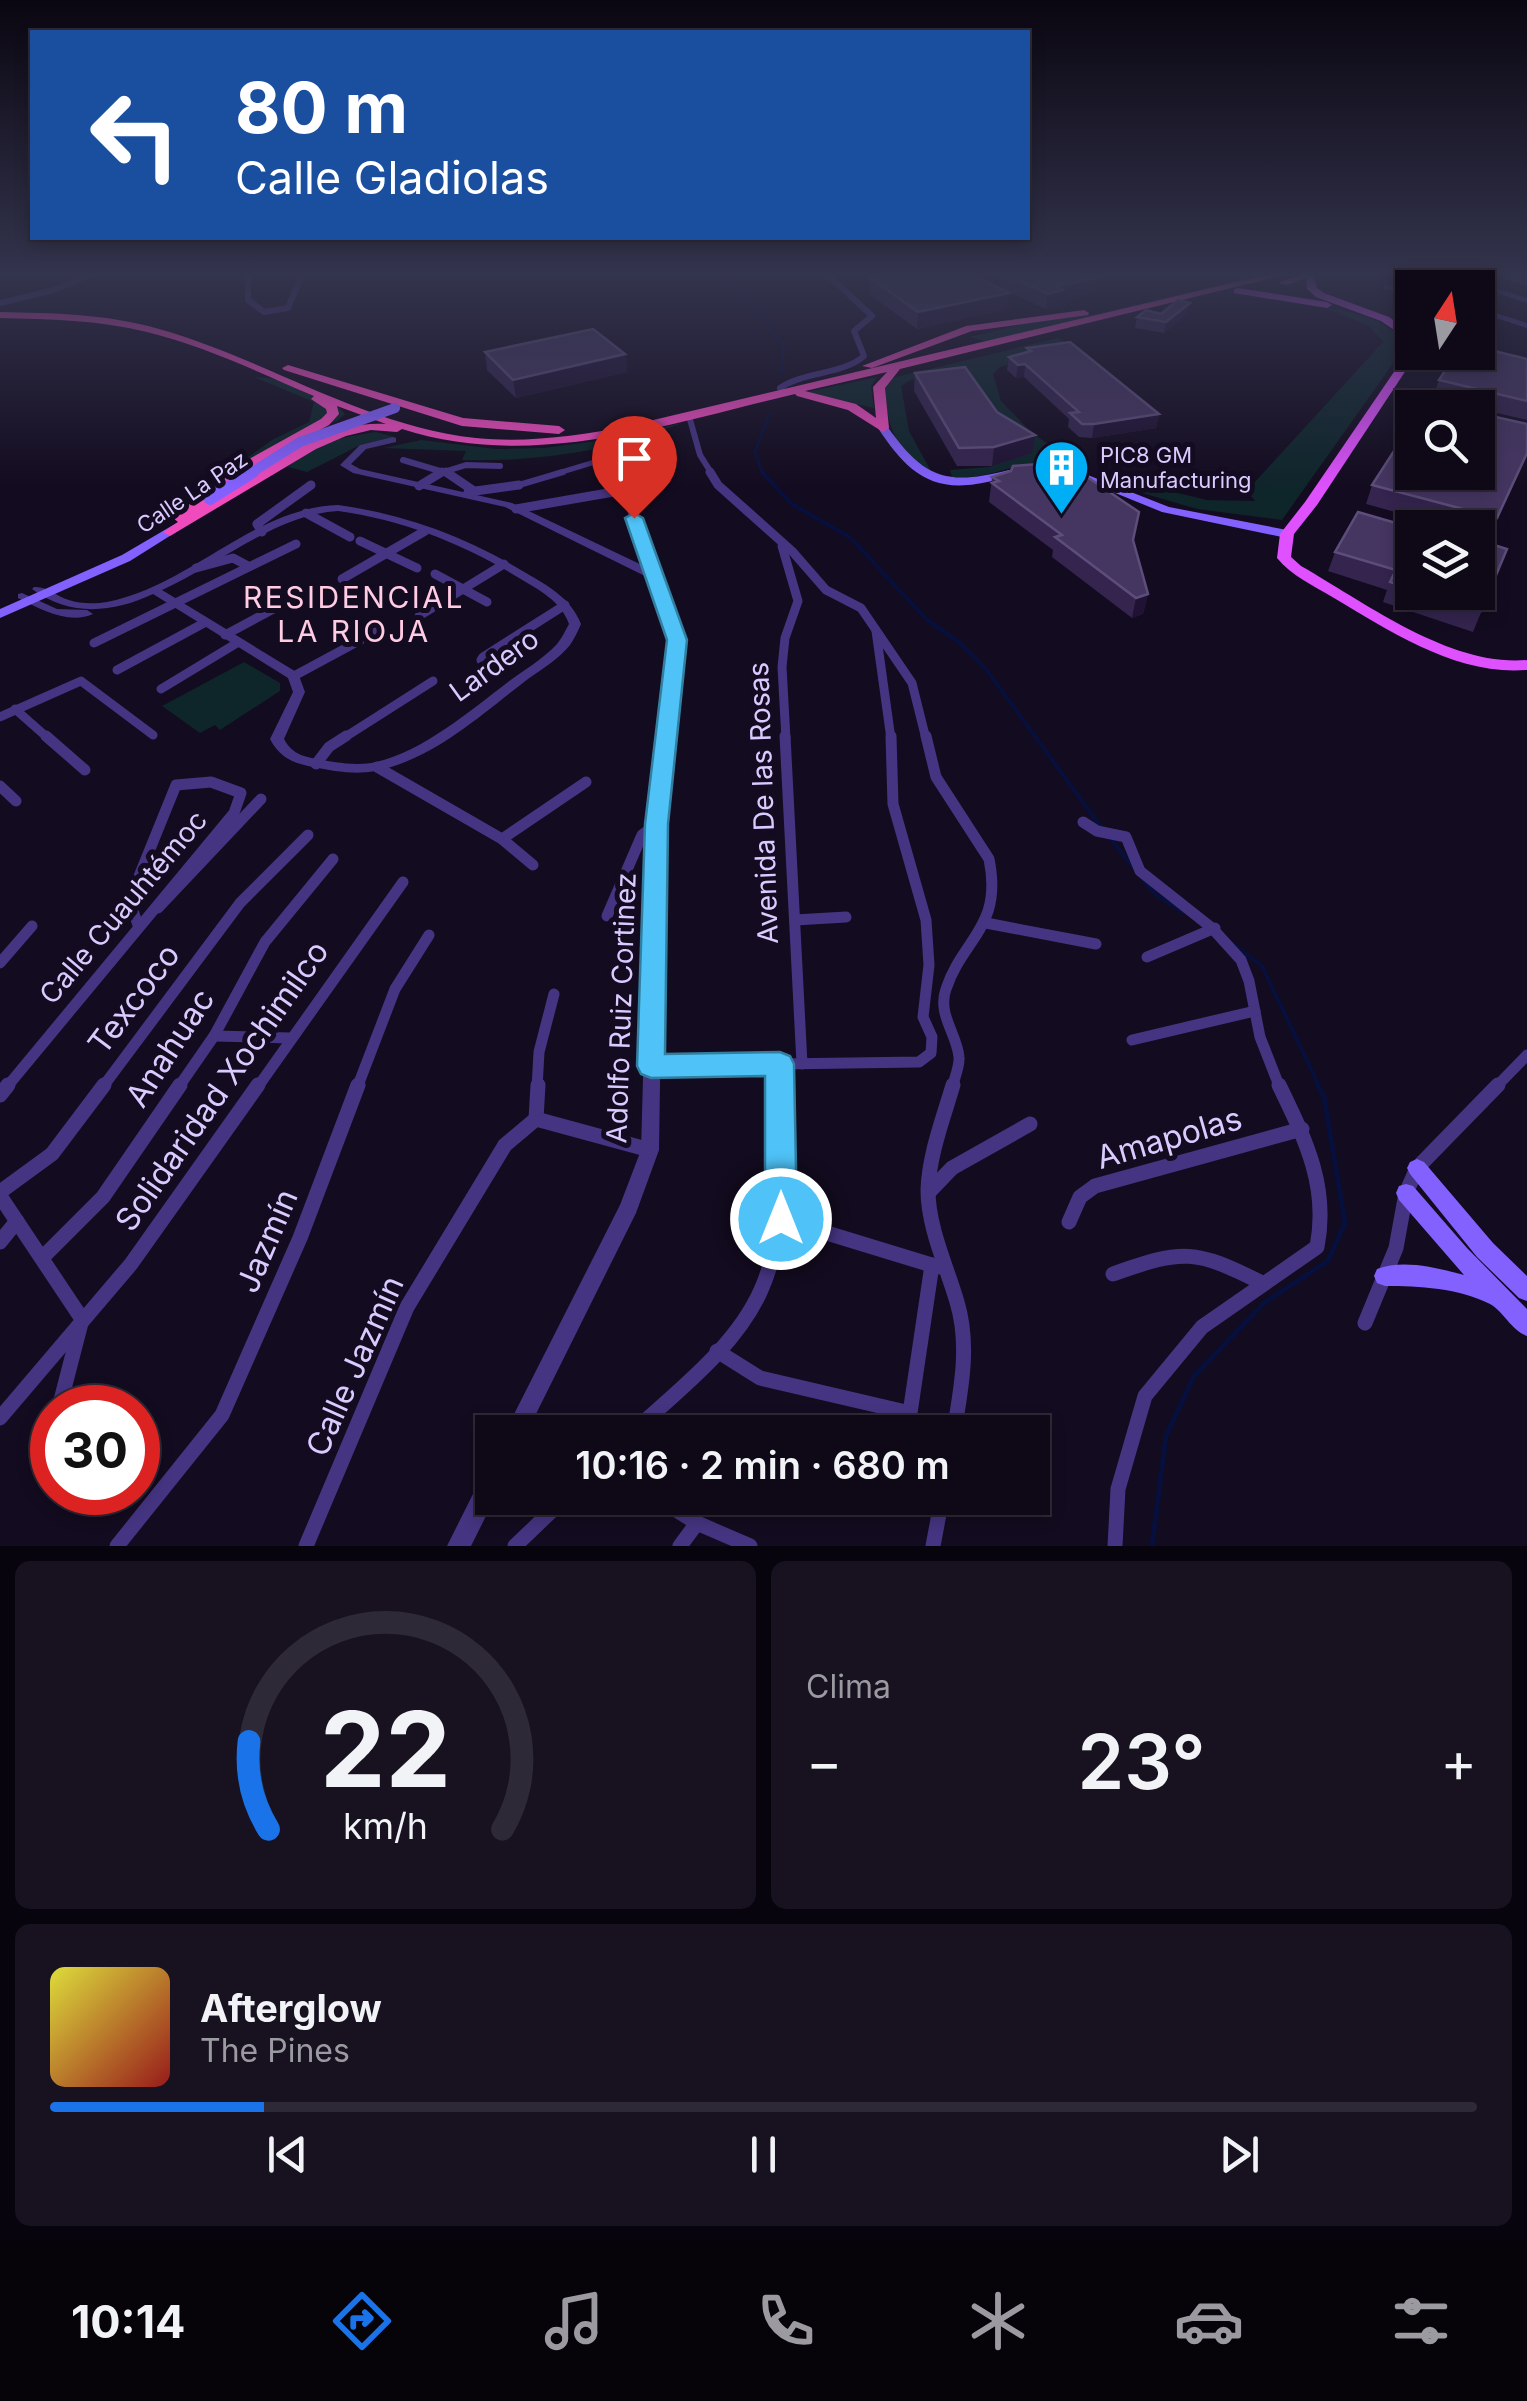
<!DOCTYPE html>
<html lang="es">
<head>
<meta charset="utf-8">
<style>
  :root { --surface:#0e0817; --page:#171120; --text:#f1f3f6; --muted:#9b9aa1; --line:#2e2936; --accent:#1a73e8 }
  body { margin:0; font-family:Inter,sans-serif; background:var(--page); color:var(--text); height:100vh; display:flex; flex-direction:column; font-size:38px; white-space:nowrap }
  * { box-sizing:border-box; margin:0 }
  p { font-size:32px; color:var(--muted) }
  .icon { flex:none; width:55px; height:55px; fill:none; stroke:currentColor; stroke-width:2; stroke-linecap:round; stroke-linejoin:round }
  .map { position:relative; height:1546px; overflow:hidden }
  .details { display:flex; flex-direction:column; gap:15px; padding:15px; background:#08040d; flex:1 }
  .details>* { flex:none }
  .top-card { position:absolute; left:30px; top:30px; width:1000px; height:210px; border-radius:0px; box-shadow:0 5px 15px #0003,0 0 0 2px var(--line); background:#1a4fa0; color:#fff; overflow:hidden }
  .needle { width:65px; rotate:12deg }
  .fabs { position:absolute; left:1395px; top:270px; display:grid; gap:20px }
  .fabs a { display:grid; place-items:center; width:100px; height:100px; border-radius:0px; background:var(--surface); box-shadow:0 5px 15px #0003,0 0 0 2px var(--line); font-size:50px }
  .speed { position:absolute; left:30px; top:1385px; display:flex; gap:20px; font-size:50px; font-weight:700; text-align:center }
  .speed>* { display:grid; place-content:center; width:130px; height:130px; border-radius:50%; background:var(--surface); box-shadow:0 5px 15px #0003,0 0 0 2px var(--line); line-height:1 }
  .speed .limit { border:15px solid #d22; background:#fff; color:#111 }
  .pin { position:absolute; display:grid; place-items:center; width:85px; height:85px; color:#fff; margin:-102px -42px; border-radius:50% 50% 50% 0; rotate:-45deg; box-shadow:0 0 10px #0007 }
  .pin .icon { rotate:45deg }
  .me { position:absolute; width:110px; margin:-55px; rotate:0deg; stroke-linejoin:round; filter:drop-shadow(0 0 8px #0008) }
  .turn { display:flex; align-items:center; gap:35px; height:210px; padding:0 40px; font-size:45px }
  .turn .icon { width:130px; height:130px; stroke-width:2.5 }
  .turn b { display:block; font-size:70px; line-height:85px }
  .big { font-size:75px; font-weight:600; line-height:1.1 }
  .details .tile { flex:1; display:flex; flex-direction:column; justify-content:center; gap:15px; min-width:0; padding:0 35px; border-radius:15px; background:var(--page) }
  .details .dial { align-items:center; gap:0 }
  .dial svg { height:260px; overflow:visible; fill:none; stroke:var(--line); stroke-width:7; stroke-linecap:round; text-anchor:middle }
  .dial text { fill:var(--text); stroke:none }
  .song { display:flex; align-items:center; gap:30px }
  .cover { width:120px; height:120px; border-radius:15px; background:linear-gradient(135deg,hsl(60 70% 55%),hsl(0 70% 35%)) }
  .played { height:10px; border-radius:5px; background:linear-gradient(90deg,var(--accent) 15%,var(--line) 15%) }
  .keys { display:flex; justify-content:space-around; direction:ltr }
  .heat { display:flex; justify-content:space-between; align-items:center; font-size:55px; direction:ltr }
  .details .tiles { flex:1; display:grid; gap:15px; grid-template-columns:1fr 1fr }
  .tile:last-child { grid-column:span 2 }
  .trip { position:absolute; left:475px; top:1415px; width:575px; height:100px; border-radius:0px; background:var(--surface); box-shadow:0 5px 15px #0003,0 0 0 2px var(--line); font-weight:600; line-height:100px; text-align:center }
  .tab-bar { display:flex; height:160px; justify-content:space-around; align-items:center; background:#060309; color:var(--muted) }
  .tab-bar .icon { width:70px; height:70px }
  .tab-bar .on { color:var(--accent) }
  .tab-bar b { font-size:45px; color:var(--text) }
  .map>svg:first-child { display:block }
</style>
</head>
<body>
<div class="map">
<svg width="1527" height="1546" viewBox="0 0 1527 1546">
  <rect width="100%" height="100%" fill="#130b1f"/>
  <g fill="#0e252a">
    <path d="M1271,272H1280L987,342L970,337L1023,324L1096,314Z"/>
    <path d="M1318,305C1344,312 1396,317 1404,348L1282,520L1197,509L1132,490L1128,481L1207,500L1255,501L1242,485L1254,483L1383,342L1369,326Z"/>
    <path d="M1058,338L1073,346L1000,367L993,374L1001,401L1030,431L1081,468C1022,451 1000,481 952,477L950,470L989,467L1031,453L973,392L966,366L911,380L901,386L909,431L932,473C895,455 886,422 884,384L892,378Z"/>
    <path d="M254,377C280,377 329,393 345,414L337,421L293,436L187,501L272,440L309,422L314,402Z"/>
    <path d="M877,377L871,386L874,408L807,392Z"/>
    <path d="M682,423C613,451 536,462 462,460L466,451L384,448L421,440L496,449L544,448L605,440Z"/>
    <path d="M376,432L395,437L360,445L307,472L288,467C306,444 347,436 376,432Z"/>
    <path d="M244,662L280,683V691L220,730L215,725L200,733L162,706Z"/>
  </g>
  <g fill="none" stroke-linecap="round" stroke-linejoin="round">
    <g stroke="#07103d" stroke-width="2.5">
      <path d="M713,272L716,280L754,308L784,346L781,374"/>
      <path d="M763,474L755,452L769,415"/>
    </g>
    <g stroke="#07103d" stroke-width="4">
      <path d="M762,472L792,504L851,538L927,620L959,642L986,669L1101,827"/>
      <path d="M1110,838L1132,866"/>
      <path d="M1144,881L1156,895L1183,912"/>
      <path d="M1233,944L1262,966L1320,1088"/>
    </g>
    <path stroke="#07103d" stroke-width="5" d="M1152,1546L1166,1436L1194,1376L1264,1303L1328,1261L1345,1223L1324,1097L1318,1085"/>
    <g stroke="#453481" stroke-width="5">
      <path d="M139,275L169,272"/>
      <path d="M555,474L618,455"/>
    </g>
    <path stroke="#453481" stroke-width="6" d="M519,485L563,472"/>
    <g stroke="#453481" stroke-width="6">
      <path d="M248,272V300L264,312L288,308L303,272"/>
      <path d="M1495,272L1527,283"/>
      <path d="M0,303L54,290L99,272"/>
      <path d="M780,388C805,371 842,375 864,356L854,331L872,316L825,272"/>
      <path d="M689,416L700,455L712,474"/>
      <path d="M403,460L450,474"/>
      <path d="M437,474L466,465L500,466"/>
    </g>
    <g stroke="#453481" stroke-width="9">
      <path d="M446,472L474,491"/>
      <path d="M710,472L718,485L792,551L826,590L861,608L912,683L926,739"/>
      <path d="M419,486L442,472"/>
      <path d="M468,492L519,485"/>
      <path d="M516,509L625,490"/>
      <path d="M306,513L350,537"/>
      <path d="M262,532L257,524L311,485"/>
      <path d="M360,541L417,568"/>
      <path d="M782,546L798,601L785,638L782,667L786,739"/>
      <path d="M196,568L233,558L248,566"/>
      <path d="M435,574L487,602"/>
      <path d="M342,579L425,531"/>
      <path d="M419,616L504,564"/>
      <path d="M876,631L891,739"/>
      <path d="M225,635L305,592"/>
      <path d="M94,643L296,544"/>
      <path d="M493,668L481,660L483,657L565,605"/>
      <path d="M117,670L204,623"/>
      <path d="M294,676L381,629"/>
      <path d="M161,689L237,643"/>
      <path d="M15,709L49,739"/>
      <path d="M0,717L81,681L153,735"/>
      <path d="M342,739L433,681"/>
    </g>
    <g stroke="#453481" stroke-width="11">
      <path d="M46,736L85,770"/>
      <path d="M785,736L802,1064"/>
      <path d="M926,736L936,777L989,859C1003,927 963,938 946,989C937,1014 957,1034 959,1057C960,1066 954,1079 952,1088"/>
      <path d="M316,764L329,747L346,736"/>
      <path d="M377,767L502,839L533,865"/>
      <path d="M0,786L16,801"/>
      <path d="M1083,822L1097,831L1126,837L1140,871L1212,928L1241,960L1249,981L1260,1037L1280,1088"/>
      <path d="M502,839L586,782"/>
      <path d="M158,908L261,799"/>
      <path d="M607,916L642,835L657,824"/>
      <path d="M795,920L846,917"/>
      <path d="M986,923L1096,944"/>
      <path d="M1147,957L1215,928"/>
      <path d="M0,963L32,926"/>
      <path d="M214,1036L290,1038"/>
      <path d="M1132,1040L1255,1011"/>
      <path d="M780,1064V1088"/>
      <path d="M651,1066L919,1062L931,1053L932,1037L923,1017L929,965L926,920L893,804L891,736"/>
      <path d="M6,1088L234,813L241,793L211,782L176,785L133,891L131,905L138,925"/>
      <path d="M102,1088L240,903L308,835"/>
      <path d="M178,1088L214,1036L265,942L333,859"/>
      <path d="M257,1088L403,882"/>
      <path d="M357,1088L395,989L429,935"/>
      <path d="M537,1088L539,1052L554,994"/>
      <path d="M1495,1088L1527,1055"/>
    </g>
    <g stroke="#453481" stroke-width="15">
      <path d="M953,1085C943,1119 929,1155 928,1190C928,1228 947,1267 957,1302C970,1345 961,1389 954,1432"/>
      <path d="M0,1095L8,1085"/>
      <path d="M536,1119L538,1085"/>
      <path d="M536,1119L650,1150"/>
      <path d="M0,1192L52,1154L104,1085"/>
      <path d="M929,1192L952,1168L1030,1124"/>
      <path d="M0,1196L82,1319L59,1408"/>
      <path d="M781,1219L938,1267"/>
      <path d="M1069,1222L1080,1197L1095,1186L1302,1129"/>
      <path d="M0,1242L17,1221"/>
      <path d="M43,1257L103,1197L180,1085"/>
      <path d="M1113,1274C1183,1249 1195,1249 1262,1283"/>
      <path d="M1365,1323L1396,1248L1406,1193L1417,1168L1498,1085"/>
      <path d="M717,1351L760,1378L910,1413L932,1265"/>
      <path d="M0,1418L131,1264L258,1085"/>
      <path d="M633,1432C677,1391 736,1347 761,1290C789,1227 781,1153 780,1085"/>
      <path d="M42,1466L52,1429"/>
      <path d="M657,1498L697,1523L750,1546"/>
      <path d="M117,1546L222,1415L300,1238L358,1085"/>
      <path d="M306,1546L407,1307L505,1145L536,1119"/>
      <path d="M515,1546L565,1498"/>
      <path d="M680,1546L697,1523"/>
      <path d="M933,1546L942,1498"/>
      <path d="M1115,1546L1118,1489L1145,1396L1202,1327L1317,1247C1329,1186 1305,1139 1279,1085"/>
    </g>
    <g fill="#453481" fill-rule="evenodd">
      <path d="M1432,272H1444L1527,298V303Z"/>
      <path d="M1384,285L1412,291V295L1384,289Z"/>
      <path d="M1478,307L1527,323V328L1478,312Z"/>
      <path d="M393,437L396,438V442L366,449L351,464L360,469L512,503L646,567L620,490L611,447L619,445L630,490L683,641L664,824L659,1150L636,1213L527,1432H505L620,1205L641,1150L650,824L671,641L649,578L505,507L353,473L340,465L360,445Z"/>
      <path d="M338,505C405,514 469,538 526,573C548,586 571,598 581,624C578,631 574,639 570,645C559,659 542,669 528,679C482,714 433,760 375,771C355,775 333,771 313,767C293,763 280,758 270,739L293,692L288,678L153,594C113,613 69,617 32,589L34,587C47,586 56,596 69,600C79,604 96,604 107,602C190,586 253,508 338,505ZM338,511C403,520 464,544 519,578C539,590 561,601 569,624C565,631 562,638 557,644C543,659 524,670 508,682C471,710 422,752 376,762C359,766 340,763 322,760C306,757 292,755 284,739L305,692L298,673L162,590C218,565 277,514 338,511Z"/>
      <path d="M22,593L57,609L87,610L93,614C69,625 40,609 18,598V594Z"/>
      <path d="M492,1469V1498H495L471,1546H447L484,1472Z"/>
    </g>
    <g fill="#8361ff" fill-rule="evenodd">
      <path d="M879,426H887C924,479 947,486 1009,470L1015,473C1003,479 989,482 976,484C927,492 903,466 878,428Z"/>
      <path d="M1075,470L1169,507L1287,530L1293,534L1287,538L1162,512L1071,475V471Z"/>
      <path d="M180,521L184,523V527L130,561L0,618V609L122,555Z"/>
      <path d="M1417,1159L1424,1162L1493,1243L1527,1276V1301L1519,1298L1477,1257L1410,1174L1407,1168L1410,1162Z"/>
      <path d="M1406,1184L1413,1186L1467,1248L1527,1309V1336C1511,1330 1504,1312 1490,1304C1459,1288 1419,1286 1385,1286L1377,1283L1374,1276L1377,1269C1403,1259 1438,1268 1464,1275L1399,1200L1396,1193L1399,1186Z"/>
    </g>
    <g fill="#df51ff" fill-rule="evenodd">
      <path d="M1306,273H1312L1317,288L1324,293L1389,317L1412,334V342L1381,321L1316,297L1307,289Z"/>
      <path d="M1238,288L1327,302L1332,305L1327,308L1234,293V289Z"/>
      <path d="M1412,349V352H1418L1317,505L1294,534L1291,557L1301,566C1366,603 1450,667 1527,660V670C1458,676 1391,632 1334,598C1314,586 1292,576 1277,558L1280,534L1305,502L1409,350Z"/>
    </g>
    <g fill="#ef4bbd" fill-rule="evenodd">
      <path d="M1278,272H1296L900,369L885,388L889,428L883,432L848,410L797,396L795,394C667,424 533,471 402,429L397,432L371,430L346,436L316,449L170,536L163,532L178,522L173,518L175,515L251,458L321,419L327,413L326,409L311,399L314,396C260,373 205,346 147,332C99,320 49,319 0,318V312C53,313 108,314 159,329C266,359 364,426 476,438C527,443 578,436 628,426ZM887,372L873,387L876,418L856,404L805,391ZM337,406L386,424C323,420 261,469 211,501L259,464L329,425L339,414Z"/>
      <path d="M1306,272H1321L1287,285L1278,283Z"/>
      <path d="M1084,310L1089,313L1088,315L972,331L872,368L862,366L966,326Z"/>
      <path d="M288,365L463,418L559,426L565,430L559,434L462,426L284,370L282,368Z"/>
    </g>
    <path stroke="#8361ff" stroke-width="10" d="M249,474L300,442L395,408"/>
    <path stroke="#8361ff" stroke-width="12" d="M210,499L253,472"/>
  </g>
  <g fill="#34244e">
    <path d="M1002,273L1097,292L1062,300L1061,306L1046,309L1000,288Z"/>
    <path d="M870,278L1007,309L917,329L869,294Z"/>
    <path d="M1161,314H1188L1164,333L1135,328L1137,317Z"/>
    <path d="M1027,348L1159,414L1156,428L1092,438L1079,437L1068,427L1069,419L1024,377L1016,378L1007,370L1009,357L1027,352Z"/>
    <path d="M485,352L625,354L627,372L516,398L487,370Z"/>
    <path d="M1527,359V420L1433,398L1439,380Z"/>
    <path d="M915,373L997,412L1032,453L992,466H957L914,391Z"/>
    <path d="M1478,413L1527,454L1489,537L1478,534V528H1453L1366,504L1372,485L1399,449L1405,432L1412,421V472H1478Z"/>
    <path d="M992,477L1133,541L1148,594L1143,614L1132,618L1052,557L1053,550L989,502Z"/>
    <path d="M1413,528L1412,592H1478L1507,549L1473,632L1383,602L1387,590L1328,571L1335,552Z"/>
  </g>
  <g fill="#1f1233">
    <path d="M1099,277L1097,292L1062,300L1061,306L1046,309L1048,294L1056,286Z"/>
    <path d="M1009,293L1007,309L917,329L918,312Z"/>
    <path d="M1190,303L1188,314L1164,333L1166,322Z"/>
    <path d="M625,354L627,372L516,398L513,380Z"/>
    <path d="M1025,364L1024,377L1016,378L1018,365Z"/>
    <path d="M1159,414L1156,428L1092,438L1094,424Z"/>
    <path d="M1035,435L1032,453L992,466L994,447Z"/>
    <path d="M1148,594L1143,614L1132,618L1136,598Z"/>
  </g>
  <g fill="#453561" stroke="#5d4d7a" stroke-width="2.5">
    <path d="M901,272H967L1009,293L918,312L870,278Z"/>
    <path d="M1006,272H1090L1099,277L1056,286L1063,290L1048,294L1002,273Z"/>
    <path d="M1178,300L1190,303L1166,322L1137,317L1146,310L1161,314Z"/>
    <path d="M593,329L625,354L513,380L485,352Z"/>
    <path d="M1070,342L1159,414L1094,424H1082L1070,413L1079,412L1025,364L1018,365L1009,357L1031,351L1027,348Z"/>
    <path d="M1478,347L1527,359V401L1439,380L1457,352H1478Z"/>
    <path d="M965,367L997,412L1035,435L994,447L959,448L915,373Z"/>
    <path d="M1426,400L1456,408H1422Z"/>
    <path d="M1478,413L1527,424V453L1497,518L1372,485L1396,448L1412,452V472H1478V469L1487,453L1478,451Z"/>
    <path d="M1412,421V434L1405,432Z"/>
    <path d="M1065,462L1139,512L1133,540L1148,594L1136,598L1055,537L1062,535L992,483L999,481L992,477L1011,471L1013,466Z"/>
    <path d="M1358,512L1413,528L1412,589L1390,582L1396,570L1335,552Z"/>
    <path d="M1478,540L1507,549L1481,611L1424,592H1478Z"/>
  </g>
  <linearGradient id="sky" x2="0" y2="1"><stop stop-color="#0a0611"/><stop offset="0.56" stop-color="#33344d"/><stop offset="1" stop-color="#33344d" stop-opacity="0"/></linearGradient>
  <rect width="1527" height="489" fill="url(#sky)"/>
  <path fill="#4fc3f7" stroke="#337fa1" stroke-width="2.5" d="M634,513L643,518L687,640L668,824L665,1054L780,1052L790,1056L794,1064L797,1219L792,1229L781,1233L770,1229L765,1219V1076L651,1078L641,1074L637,1066L645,824L667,640L625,518Z"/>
  <defs>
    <symbol id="building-pin" viewBox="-11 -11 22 30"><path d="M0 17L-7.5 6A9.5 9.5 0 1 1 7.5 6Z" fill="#00aef5" stroke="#130b1f"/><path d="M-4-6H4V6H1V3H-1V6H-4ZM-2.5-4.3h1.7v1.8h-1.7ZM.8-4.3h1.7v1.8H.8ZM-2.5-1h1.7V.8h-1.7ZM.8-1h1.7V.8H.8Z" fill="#fff"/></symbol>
  </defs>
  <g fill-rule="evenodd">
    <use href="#building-pin" x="1030" y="436" width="63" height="86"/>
  </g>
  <g text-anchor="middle" stroke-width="10" stroke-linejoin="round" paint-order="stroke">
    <g font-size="22" fill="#dacaff" stroke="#130b1f" text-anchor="start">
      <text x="1100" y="463">PIC8 GM<tspan x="1100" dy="25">Manufacturing</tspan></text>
    </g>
    <g font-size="22" fill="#dacaff" stroke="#130b1f">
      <text transform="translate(192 492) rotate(-34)" y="8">Calle La Paz</text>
    </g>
    <g font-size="28" fill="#dacaff" stroke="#130b1f">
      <text transform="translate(494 665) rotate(-36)" y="10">Lardero</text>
      <text transform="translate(763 803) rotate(-92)" y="10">Avenida De las Rosas</text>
      <text transform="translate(123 907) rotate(-50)" y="10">Calle Cuauhtémoc</text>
      <text transform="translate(621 1008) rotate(-88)" y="10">Adolfo Ruiz Cortinez</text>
    </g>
    <g font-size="30" letter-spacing="2.5" fill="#ffcce3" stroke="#130b1f">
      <text x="354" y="608">RESIDENCIAL<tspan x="354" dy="34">LA RIOJA</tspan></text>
    </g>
    <g font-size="32" fill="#dacaff" stroke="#130b1f">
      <text transform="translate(134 999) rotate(-53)" y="11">Texcoco</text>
      <text transform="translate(170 1048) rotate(-57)" y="11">Anahuac</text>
      <text transform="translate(222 1086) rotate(-55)" y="11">Solidaridad Xochimilco</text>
      <text transform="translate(1169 1138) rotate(-16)" y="11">Amapolas</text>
      <text transform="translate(267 1241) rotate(-67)" y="11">Jazmín</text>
      <text transform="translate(355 1366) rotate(-66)" y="11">Calle Jazmín</text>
    </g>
  </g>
</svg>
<div class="fabs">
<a><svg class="needle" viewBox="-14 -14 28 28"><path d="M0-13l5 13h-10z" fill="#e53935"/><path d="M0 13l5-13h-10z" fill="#9b9aa1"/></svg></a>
<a><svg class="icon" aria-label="search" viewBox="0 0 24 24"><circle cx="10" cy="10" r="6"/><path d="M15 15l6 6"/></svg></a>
<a><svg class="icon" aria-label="layers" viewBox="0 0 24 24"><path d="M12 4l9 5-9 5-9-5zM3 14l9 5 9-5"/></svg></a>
</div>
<div class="speed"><div class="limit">30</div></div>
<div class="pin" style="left:634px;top:518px;background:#d93025"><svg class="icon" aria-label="arrive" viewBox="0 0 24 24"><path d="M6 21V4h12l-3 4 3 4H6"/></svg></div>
<svg class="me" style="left:781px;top:1219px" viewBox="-20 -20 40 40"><circle r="17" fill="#4fc3f7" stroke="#fff" stroke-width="3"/><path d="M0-11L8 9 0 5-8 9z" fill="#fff"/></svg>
<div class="trip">10:16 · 2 min · 680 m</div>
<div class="top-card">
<div class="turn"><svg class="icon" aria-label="left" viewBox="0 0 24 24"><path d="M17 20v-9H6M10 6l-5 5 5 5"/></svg><div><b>80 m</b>Calle Gladiolas</div></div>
</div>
</div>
<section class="details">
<div class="tiles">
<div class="tile dial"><svg viewBox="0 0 100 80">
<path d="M14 69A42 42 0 1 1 86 69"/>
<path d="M14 69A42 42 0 0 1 8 42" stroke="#1a73e8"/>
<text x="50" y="56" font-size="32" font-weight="700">22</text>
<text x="50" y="72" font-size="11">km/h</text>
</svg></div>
<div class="tile"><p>Clima</p>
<div class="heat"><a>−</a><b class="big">23°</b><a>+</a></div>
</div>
<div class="tile">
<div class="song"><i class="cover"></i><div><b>Afterglow</b><p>The Pines</p></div></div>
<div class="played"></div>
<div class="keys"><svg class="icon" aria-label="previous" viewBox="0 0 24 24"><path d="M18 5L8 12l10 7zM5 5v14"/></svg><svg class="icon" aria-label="pause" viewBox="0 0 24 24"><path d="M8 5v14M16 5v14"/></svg><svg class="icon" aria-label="next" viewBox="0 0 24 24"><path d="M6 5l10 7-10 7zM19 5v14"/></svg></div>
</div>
</div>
</section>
<nav class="tab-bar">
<b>10:14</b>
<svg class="icon on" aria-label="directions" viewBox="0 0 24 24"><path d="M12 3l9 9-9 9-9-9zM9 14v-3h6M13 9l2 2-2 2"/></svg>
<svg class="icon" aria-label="music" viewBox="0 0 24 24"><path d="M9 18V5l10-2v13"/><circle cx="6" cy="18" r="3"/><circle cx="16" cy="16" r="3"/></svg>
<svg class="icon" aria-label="phone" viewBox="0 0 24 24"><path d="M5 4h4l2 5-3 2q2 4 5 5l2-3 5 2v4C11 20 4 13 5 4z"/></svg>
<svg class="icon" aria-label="climate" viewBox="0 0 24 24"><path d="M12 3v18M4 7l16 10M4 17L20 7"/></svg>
<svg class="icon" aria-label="car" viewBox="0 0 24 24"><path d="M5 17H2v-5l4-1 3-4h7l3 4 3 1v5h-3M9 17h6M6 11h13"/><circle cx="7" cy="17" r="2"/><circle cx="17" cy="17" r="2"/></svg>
<svg class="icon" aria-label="filters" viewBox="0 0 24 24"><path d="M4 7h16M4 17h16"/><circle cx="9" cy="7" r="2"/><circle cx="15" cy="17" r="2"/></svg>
</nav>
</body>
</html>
